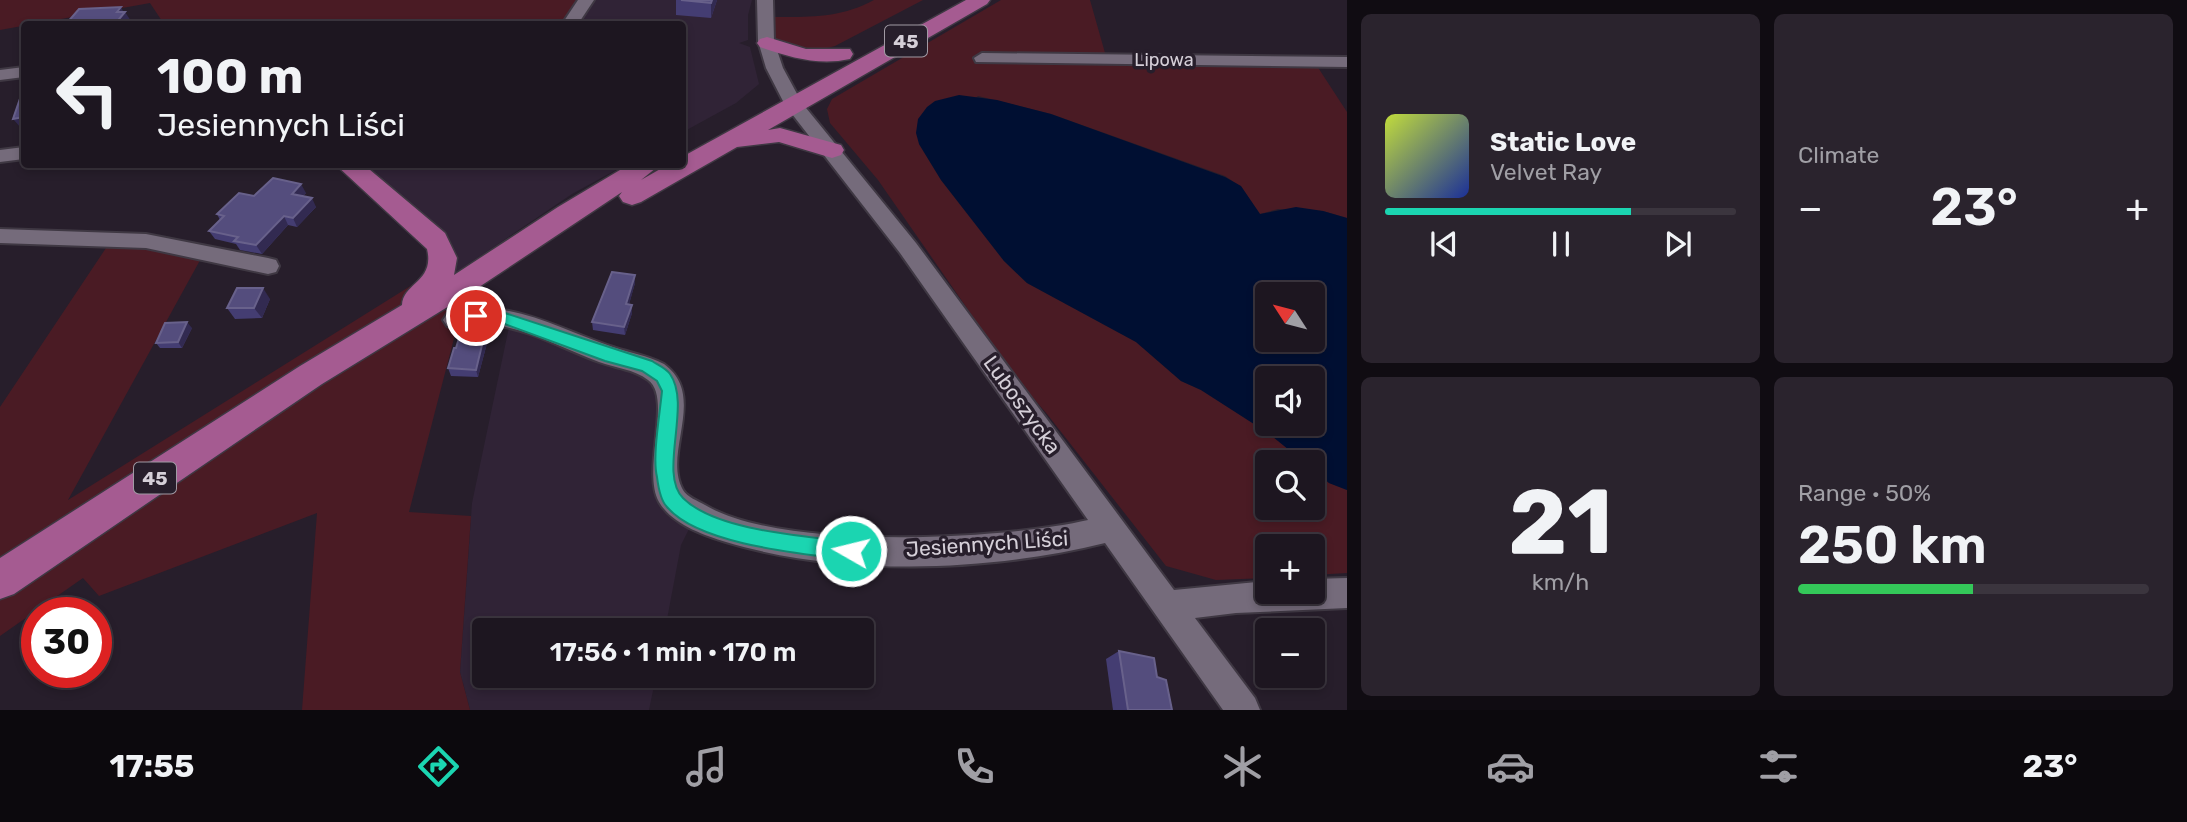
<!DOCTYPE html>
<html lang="en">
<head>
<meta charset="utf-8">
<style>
  :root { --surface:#1d1620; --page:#2a232d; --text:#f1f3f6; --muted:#a09fa5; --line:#3b353e; --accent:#1bd5b1 }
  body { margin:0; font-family:Rubik,sans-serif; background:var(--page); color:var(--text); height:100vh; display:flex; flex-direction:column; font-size:26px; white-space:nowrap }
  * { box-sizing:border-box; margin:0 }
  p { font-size:23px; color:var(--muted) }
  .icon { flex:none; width:38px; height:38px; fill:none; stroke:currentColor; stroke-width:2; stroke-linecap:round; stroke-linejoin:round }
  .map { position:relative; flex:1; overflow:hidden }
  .panel { display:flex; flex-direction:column; gap:14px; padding:14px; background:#100c12; width:840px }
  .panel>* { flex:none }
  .hud { position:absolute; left:21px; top:21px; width:665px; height:147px; border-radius:7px; box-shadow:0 4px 10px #0003,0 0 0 2px var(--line); background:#1d1620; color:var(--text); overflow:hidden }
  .needle { width:46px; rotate:306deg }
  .tools { position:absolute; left:1255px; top:282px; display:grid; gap:14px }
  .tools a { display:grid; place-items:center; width:70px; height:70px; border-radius:7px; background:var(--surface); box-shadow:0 4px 10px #0003,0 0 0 2px var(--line); font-size:35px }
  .speed { position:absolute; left:21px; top:597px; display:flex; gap:14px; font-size:35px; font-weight:700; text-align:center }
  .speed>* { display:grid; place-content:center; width:91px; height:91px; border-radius:50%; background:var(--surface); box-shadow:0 4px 10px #0003,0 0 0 2px var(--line); line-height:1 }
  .speed .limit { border:10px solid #d22; background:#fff; color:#111 }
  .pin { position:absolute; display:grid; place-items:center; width:60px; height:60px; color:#fff; margin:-30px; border:4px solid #fff; border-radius:50%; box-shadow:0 2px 7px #0007 }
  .me { position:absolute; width:77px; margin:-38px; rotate:278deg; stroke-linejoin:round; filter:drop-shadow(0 0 5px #0008) }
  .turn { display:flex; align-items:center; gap:24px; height:147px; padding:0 21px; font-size:32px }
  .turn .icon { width:91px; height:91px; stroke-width:2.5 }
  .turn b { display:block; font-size:49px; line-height:60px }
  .big { font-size:52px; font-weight:600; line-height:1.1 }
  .panel .widget { flex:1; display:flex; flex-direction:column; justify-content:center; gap:10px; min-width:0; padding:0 24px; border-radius:10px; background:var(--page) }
  .panel .dial { align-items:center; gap:0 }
  .dial b { font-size:91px; line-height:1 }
  .song { display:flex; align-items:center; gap:21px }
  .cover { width:84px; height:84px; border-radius:10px; background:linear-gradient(135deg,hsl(70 70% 55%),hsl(230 70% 35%)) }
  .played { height:7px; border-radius:4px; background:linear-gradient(90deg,var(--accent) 70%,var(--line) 70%) }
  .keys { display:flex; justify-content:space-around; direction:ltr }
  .heat { display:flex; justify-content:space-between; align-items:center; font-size:38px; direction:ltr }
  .charge { height:10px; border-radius:5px; background:linear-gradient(90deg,#34c759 50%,var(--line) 0) }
  .panel .tiles { flex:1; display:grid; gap:14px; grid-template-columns:repeat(2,1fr) }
  .trip { position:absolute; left:472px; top:618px; width:402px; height:70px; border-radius:7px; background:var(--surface); box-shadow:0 4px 10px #0003,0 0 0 2px var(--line); font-weight:600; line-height:70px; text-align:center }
  .tabs { display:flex; height:112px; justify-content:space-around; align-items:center; background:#0c090d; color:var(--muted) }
  .tabs .icon { width:49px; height:49px }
  .tabs .current { color:var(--accent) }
  .tabs b { font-size:32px; color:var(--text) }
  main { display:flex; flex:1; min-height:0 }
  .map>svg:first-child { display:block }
</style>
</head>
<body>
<main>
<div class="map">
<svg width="1347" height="710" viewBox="0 0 1347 710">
  <rect width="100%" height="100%" fill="#271e2b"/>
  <g fill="#302336">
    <path d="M586,0H752L748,15V40L739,43L750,47L759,84L736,103L683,132L682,24H570Z"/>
    <path d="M347,165H625L572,194L427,292L444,265Z"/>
    <path d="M509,327L663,376L665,474L695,517L681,545L665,630H485V676H656L649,710H470L460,672L472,503Z"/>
  </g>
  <g fill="#4a1b24">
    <path d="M0,0H586L570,24H161L162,21L150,3L0,30Z"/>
    <path d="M874,0H923L835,46C813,53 797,48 775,41L769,31L768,17C806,17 839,19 874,0Z"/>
    <path d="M1001,0H1090L1107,60L1317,66L1347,112V218L1323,211L1278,209L1260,214L1241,187L1225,176L1051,114L978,96L919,144L941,180L1004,261L1027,283L1136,342L1181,381L1201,390L1268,433L1304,462H1267V508H1312L1313,469L1329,483L1347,490V573L1313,575L1312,546H1267V578L1216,580L1166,566L1047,414L1014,376L878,180L830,123L827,109L832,99Z"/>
    <path d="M112,239L204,253L68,500L444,265L427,292L455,320L459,319L409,512L471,516L460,672L470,710H302L317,513L99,596L83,578L0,636V407Z"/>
  </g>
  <path fill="#000f32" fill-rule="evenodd" d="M959,95L997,100L1051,114L1225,177L1241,186L1260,214L1296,207L1323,211L1347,218V490L1329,483L1313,469L1312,462H1304L1268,433L1201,390L1181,381L1136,342L1027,283L1004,261L941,180L919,144L916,133L918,119L927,107L935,101ZM1267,294H1312V340H1267ZM1267,378H1312V424H1267Z"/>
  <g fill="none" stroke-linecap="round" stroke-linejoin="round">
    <defs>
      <g id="minor">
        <path d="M578,0H594L578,24H562Z"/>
        <path d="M757,0H773L774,41L783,68L802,103L916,243L1174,590L1267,581V592H1312V579L1347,578V608L1236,613L1195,618L1255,698L1260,710H1223L1105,543C988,572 842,577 726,542C703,535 672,524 659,502C641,470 673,398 648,380C634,369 615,368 599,362C564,349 531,330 494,325C478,324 462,331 447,326L443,320L447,314C506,295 558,329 613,347C630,353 647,355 664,364C708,396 662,453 683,490C687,497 698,501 705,505C782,551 1001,540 1088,520L900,253L785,105L766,68L758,41Z"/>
        <path d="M982,53L1347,57V67L976,62L974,58Z"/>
        <path d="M24,67V77L0,80V70Z"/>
        <path d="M24,147V159L0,162V150Z"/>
        <path d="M0,229L146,234L268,258L276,260L279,266L276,272L268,274L146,248L0,243Z"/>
      </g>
      <g id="major">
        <path d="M966,0H990L987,4L768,130L780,128L841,145L844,150L841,155L832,158L779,142L737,147L641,202L632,205L623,202L619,196L622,192L467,295L322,384L14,594L0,599V558L300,366L402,305C403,283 435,282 427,249L335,164H363L445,233L457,258L454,275L558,207L630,164H661L641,180L669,164H682V157Z"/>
        <path d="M767,37L806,49H850L853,54L850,59C818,66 790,57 760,47L757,43L760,39Z"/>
      </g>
    </defs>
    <use href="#minor" stroke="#3f3843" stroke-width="4"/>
    <use href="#major" stroke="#3f3843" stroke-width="3"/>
    <use href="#minor" fill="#756b7b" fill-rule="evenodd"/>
    <use href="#major" fill="#a55b91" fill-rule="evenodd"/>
  </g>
  <g fill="#443d72">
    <path d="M676,0H717L711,18L676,15Z"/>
    <path d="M229,164H261L255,170Z"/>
    <path d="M306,193L303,196L316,207L297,227L288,225L262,254L240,250L236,244L215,239L209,231L220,220L217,214L254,196Z"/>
    <path d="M635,283L629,304L632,313L625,335L593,330L592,322Z"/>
    <path d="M270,299L262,318L235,319L227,308Z"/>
    <path d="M488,320L491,328L478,377L451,376L448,368Z"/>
    <path d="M192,328L182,348H160L156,343Z"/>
    <path d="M1119,651L1157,677L1172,710H1113L1106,659Z"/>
  </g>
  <g fill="#322a51">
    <path d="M712,0H717L711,18V3Z"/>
    <path d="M121,7L124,13L125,12L131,21L127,24H115L117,12Z"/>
    <path d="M24,117V127L21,128L13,119Z"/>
    <path d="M252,164H261L255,170Z"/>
    <path d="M502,164H512L503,169Z"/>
    <path d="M301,184L306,193L297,202L292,194Z"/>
    <path d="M312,198L316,207L297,227L293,218Z"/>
    <path d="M284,216L288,225L262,254L256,245Z"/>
    <path d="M635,275V283L627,312L626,304Z"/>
    <path d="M263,288L270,299L262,318L254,308Z"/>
    <path d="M632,305V313L625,335L624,327Z"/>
    <path d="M488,320L491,328L478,377L476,370Z"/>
    <path d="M187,322L192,328L182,348L178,342Z"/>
  </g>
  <g fill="#544d7d" stroke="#68618b" stroke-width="2">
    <path d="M681,0H712L711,3Z"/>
    <path d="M121,7L117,12H125L115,24H66L79,9Z"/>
    <path d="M24,87V117L13,119Z"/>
    <path d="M273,178L301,184L292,194L312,198L293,218L284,216L256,245L234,241L238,237L209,231L224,216L217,214L239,193L254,196Z"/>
    <path d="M612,272L635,275L626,304L632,305L624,327L592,322Z"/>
    <path d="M237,288H263L254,308H227Z"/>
    <path d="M488,320L476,370L448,368L454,348H456L464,322Z"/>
    <path d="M187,322L178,342L156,343L165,323Z"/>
    <path d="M1119,651L1154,658L1157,677L1166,680L1172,710H1128Z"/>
  </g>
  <path fill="#1bd5b1" stroke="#128a73" stroke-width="2" d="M476,310L502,312L652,361C658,365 666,368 670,374C692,405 658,473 683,498C716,531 805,536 851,542L858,545L861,551L858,558L851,560C804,554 699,545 667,507C661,501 658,485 657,477C652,457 660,413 662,391L657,381L642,371L605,361L502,323L471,320L468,316Z"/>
  <g text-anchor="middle" stroke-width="7" stroke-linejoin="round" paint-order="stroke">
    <g font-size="18" fill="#d5cfd8" stroke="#271e2b">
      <text x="1164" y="66">Lipowa</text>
    </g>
    <g fill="#271e2b" stroke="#a19aa4" stroke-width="2">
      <rect x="885" y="25.5" width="42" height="31" rx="5"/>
      <rect x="134" y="462.5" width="42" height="31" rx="5"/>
    </g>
    <g font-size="19" font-weight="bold" fill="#d5cfd8">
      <text x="906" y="48">45</text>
      <text x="155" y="485">45</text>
    </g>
    <g font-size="21" fill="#d5cfd8" stroke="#271e2b">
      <text transform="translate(1022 405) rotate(54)" y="7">Luboszycka</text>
      <text transform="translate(987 544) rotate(-4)" y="7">Jesiennych Liści</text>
    </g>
  </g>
</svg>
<div class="tools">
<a><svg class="needle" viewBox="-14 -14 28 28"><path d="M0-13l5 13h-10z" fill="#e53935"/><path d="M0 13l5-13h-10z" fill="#a09fa5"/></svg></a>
<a><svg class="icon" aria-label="sound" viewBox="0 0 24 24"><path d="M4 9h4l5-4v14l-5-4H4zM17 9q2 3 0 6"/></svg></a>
<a><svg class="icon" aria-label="search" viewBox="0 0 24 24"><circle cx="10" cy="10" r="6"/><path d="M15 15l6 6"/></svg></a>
<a>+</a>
<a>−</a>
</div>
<div class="speed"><div class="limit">30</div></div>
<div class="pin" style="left:476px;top:316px;background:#d93025"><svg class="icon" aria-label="arrive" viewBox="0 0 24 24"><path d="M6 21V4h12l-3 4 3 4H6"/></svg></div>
<svg class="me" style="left:851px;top:551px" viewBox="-20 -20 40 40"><circle r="17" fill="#1bd5b1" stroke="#fff" stroke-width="3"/><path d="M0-11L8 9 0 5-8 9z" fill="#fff"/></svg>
<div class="trip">17:56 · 1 min · 170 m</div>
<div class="hud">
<div class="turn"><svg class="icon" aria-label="left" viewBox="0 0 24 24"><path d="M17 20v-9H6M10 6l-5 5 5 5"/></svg><div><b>100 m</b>Jesiennych Liści</div></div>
</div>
</div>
<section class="panel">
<div class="tiles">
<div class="widget">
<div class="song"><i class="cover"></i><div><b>Static Love</b><p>Velvet Ray</p></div></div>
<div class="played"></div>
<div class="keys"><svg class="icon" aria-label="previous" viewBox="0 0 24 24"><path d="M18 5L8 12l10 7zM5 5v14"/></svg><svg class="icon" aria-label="pause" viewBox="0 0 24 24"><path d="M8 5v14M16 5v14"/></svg><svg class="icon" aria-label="next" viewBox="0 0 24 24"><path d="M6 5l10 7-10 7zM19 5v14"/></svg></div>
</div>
<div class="widget"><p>Climate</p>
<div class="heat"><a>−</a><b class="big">23°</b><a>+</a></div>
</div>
<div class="widget dial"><b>21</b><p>km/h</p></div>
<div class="widget"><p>Range · 50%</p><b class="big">250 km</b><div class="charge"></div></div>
</div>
</section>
</main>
<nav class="tabs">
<b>17:55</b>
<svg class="icon current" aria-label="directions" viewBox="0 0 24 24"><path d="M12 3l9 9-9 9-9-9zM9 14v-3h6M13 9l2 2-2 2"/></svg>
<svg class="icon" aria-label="music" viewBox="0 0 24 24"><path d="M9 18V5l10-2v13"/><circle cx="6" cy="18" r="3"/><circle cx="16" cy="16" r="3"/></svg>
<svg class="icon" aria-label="phone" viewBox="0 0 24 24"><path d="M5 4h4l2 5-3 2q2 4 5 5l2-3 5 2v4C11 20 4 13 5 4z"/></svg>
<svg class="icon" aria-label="climate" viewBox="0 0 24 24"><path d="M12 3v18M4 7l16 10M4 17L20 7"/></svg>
<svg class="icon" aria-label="car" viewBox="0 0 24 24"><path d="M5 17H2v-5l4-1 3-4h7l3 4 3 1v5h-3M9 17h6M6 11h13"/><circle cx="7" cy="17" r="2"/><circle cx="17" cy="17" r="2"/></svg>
<svg class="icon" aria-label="filters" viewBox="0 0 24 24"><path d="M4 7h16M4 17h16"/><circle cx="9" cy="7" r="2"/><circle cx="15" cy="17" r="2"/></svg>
<b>23°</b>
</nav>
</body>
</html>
